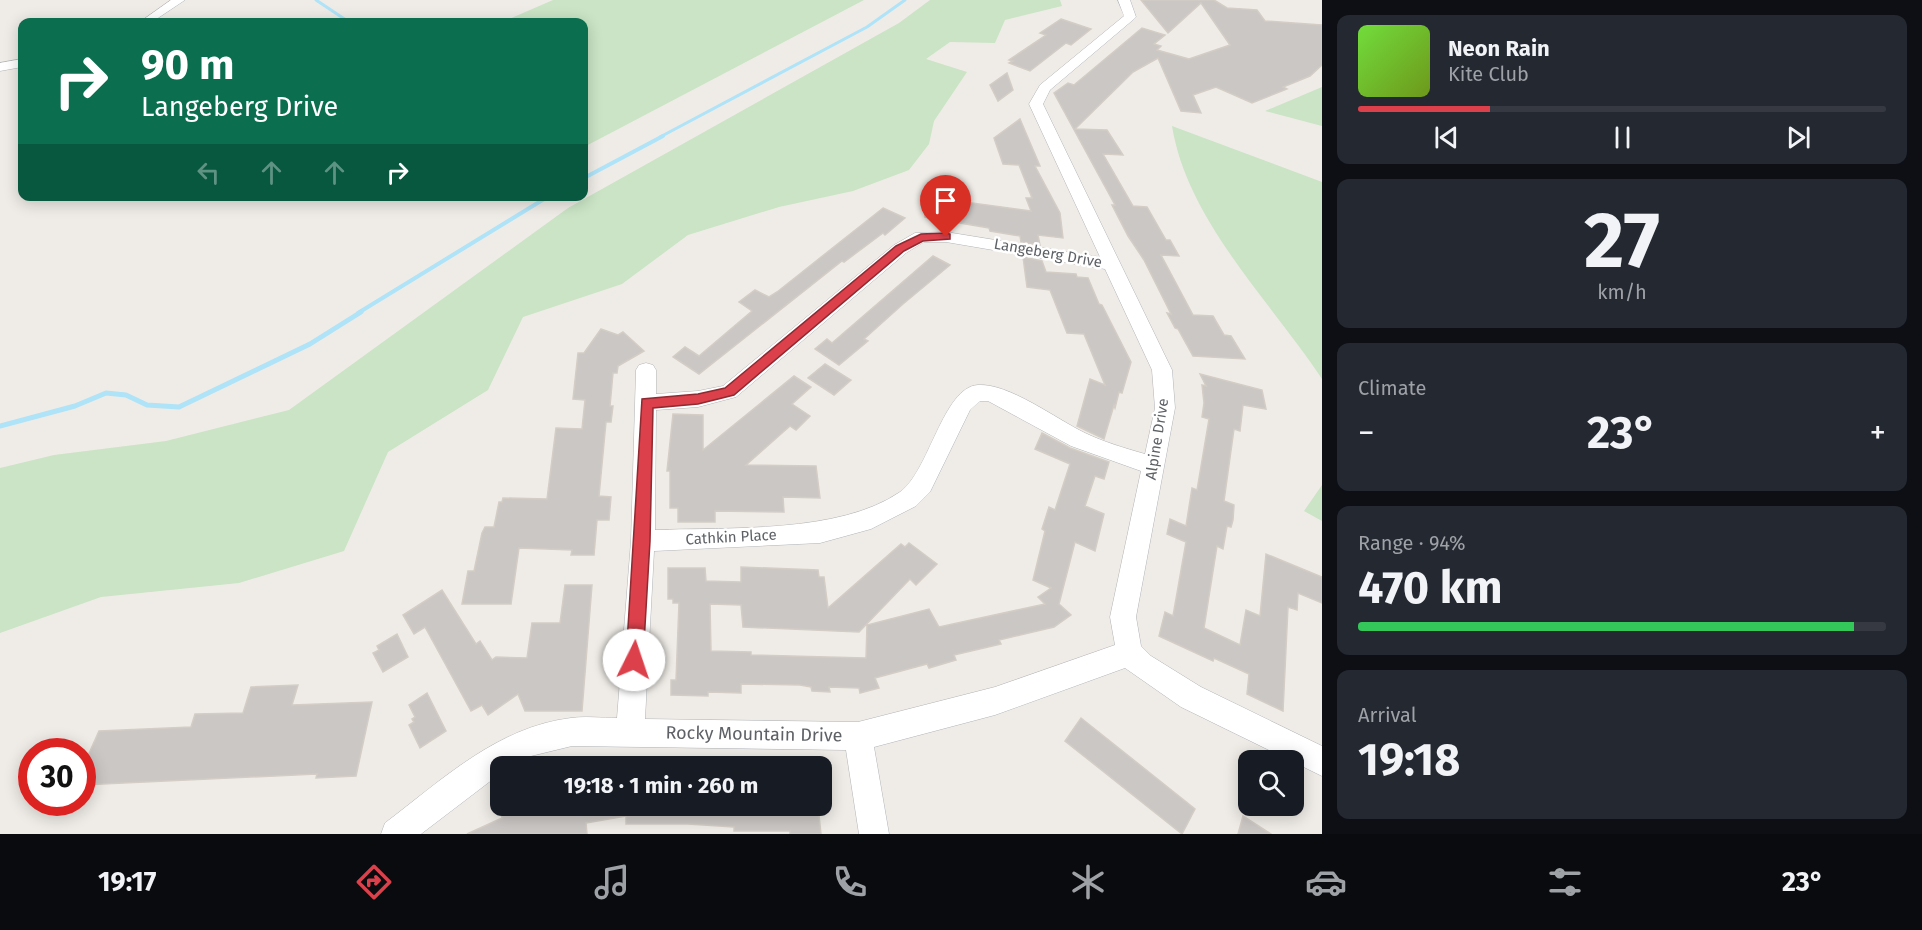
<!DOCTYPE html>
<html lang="en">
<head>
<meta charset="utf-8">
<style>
  :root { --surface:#171b24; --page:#242831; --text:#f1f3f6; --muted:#9ea1a6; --line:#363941; --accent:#db404b }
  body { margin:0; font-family:"Fira Sans",sans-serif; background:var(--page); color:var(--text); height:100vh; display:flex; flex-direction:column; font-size:22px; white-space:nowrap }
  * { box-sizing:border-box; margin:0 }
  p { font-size:20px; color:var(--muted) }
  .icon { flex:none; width:33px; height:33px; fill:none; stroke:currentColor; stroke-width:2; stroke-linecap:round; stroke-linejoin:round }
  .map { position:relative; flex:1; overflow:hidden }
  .details { display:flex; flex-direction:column; gap:15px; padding:15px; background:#0d0f14; width:600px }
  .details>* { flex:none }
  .top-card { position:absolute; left:18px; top:18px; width:570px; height:183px; border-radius:12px; box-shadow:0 3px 15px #0003; background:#0b6e4f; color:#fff; overflow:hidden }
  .tools { position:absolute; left:1238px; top:750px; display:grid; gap:12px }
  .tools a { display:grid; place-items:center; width:66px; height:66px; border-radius:12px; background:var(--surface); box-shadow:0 3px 15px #0003; font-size:30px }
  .speed { position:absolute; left:18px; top:738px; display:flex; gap:12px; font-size:30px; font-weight:700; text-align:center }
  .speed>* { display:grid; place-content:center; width:78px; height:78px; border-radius:50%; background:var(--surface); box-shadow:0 3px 15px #0003; line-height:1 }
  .speed .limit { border:9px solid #d22; background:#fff; color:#111 }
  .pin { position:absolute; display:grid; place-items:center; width:51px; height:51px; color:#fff; margin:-62px -26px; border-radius:50% 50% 50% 0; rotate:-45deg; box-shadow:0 0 6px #0007 }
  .pin .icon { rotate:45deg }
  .me { position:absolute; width:66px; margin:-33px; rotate:4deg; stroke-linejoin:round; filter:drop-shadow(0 0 4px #0008) }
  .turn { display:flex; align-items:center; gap:21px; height:126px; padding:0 24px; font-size:27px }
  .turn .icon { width:78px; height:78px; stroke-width:2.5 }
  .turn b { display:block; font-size:42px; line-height:51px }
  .lanes { display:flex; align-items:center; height:57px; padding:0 24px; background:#0003; justify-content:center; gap:30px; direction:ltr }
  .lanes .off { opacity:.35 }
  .big { font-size:45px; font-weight:700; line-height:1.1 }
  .details .widget { flex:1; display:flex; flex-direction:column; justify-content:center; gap:9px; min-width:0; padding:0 21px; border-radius:12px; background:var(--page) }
  .details .dial { align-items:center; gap:0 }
  .dial b { font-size:78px; line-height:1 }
  .song { display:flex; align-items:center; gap:18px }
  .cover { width:72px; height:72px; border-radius:9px; background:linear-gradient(135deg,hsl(100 70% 55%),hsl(80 70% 35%)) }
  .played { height:6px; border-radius:3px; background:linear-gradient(90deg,var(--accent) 25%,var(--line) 25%) }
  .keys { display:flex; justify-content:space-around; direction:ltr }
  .heat { display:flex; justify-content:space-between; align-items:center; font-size:33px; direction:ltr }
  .charge { height:9px; border-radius:4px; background:linear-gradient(90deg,#34c759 94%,var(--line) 0) }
  .trip { position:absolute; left:490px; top:756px; width:342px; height:60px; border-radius:12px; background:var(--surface); box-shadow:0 3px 15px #0003; font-weight:700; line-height:60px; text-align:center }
  .dock { display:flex; height:96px; justify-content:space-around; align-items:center; background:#090b0e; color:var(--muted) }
  .dock .icon { width:42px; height:42px }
  .dock .on { color:var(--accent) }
  .dock b { font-size:27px; color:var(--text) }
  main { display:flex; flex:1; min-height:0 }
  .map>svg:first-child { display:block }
</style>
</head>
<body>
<main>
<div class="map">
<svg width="1322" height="834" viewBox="0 0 1322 834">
  <rect width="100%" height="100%" fill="#efece7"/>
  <g fill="#cae4c5">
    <path d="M553,0H864L584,147V22H502Z"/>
    <path d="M930,0H1060L1062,6L1005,20L995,43L950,42L926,59L967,72L934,121L929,144L909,170L853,191L779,207L688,235L622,284L523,317L488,390L388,452L344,551L239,583L101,597L0,633V468L54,455L166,441L289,410L568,208L899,23Z"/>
    <path d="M1322,87V126L1265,111Z"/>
    <path d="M1172,126L1322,182V379C1271,302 1187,220 1172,126Z"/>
    <path d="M1322,485V521L1304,511Z"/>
  </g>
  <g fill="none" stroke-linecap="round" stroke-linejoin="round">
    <g stroke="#aee3f8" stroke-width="3">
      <path d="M316,0L349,22"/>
      <path d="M660,137L867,27L905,0"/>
    </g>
    <g stroke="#aee3f8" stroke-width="4">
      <path d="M584,178L663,136"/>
      <path d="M358,313L549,196"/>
    </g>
    <path stroke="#aee3f8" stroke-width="5" d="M0,426L75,406L106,393L126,395L147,405L179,407L310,344L361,312"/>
  </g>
  <g fill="#cbc7c4" stroke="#d3cdc5" stroke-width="1.5">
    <path d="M1141,0H1214L1227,8L1257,10L1265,21L1322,25V65L1310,76L1283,87L1287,89L1252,103L1216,87L1193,95L1201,113L1181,111L1158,58L1133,72L1075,129L1107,130L1123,155L1103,154L1133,206L1147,207L1166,240H1170L1179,256L1161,255L1193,315L1213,316L1224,335L1231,336L1245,359L1193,356L1178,329L1175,328L1167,313L1171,314L1144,260L1128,236L1112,205H1115L1054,93L1068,83L1074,85L1142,28L1165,35L1154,44L1161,46L1157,50L1189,59L1230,45L1201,3L1168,33Z"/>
    <path d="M1061,19L1091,29L1071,45L1066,43L1030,71L1009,63L1013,61L1009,60L1046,35L1040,33Z"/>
    <path d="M1007,73L1013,90L998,101L990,85Z"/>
    <path d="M1020,119L1040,166H1035L1060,213L1063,238L1038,235L1040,245L1021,242L1020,236L990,231L989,228L925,217L924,201L936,202V198L1031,211L1026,198H1032L1019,165L1003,164L994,138Z"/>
    <path d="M883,208L905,218L885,235L883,233L844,262L842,261L699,374L673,357L685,347L699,356L752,311L739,302L755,290L769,297L777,292Z"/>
    <path d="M933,256L950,265L903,304L864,339L868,341L839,365L815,349L827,339L832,343Z"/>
    <path d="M1023,257L1042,261L1046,272L1076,274L1077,277L1088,278L1099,304L1102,305L1131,362L1122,393L1119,392L1115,408L1114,405L1104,439L1077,426L1090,379L1105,385L1084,334L1067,333L1050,290L1027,287Z"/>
    <path d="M601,329L618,335L623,332L644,351L618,366L617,373H613L610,406H613L611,422H606L599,496L611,497L609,520H597L594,555H571L572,550L519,548L511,604H462L468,571H474L482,533L485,527H494L499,502H502L503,498L547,499L556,428L582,429L585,400L573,399L578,353H584Z"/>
    <path d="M825,364L851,380L834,395L808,378Z"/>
    <path d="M1200,374L1262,390L1266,409L1243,405L1240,431L1234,429L1224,501L1234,505L1233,520L1231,527L1227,526L1223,549L1217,546L1204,628L1240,645L1246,610L1260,616L1266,554L1322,577V603L1298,593L1297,610L1288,607L1283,711L1247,694L1249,674L1214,658L1213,661L1159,636L1165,612L1173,616L1186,542L1167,534L1170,519L1186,526L1192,488L1197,490L1209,419L1202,417L1204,403L1202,385L1206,386Z"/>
    <path d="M794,376L811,387L792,404L810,416L796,430L790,426L746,465L816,466L820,498L783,497L784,512L715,511V522H678V508H670V471H667L673,414L703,415V450Z"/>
    <path d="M1042,433L1070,448L1109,462L1104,479L1095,476L1085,506L1104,514L1095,551L1075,542L1059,604L1071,615L1054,627L999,640L1001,644L954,655L956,660L929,668L927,664L875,678L879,688L860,693L859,688L829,687L830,692L812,691L811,687L800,685L741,684V693L708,692V696L671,695V680H676L679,603H673V599H668V568H705L706,581L741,582V567L818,570L819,577H824L828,608L901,544L905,547L909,543L937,564L916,585L910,579L859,632L743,627L741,605L710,604L711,651L751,652V655L866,658L867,625L929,609L939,627L1045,604L1038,597L1051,588L1033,580L1045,531L1042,529L1049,507L1055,510L1070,464L1035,449Z"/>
    <path d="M565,585H592L582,711H525L518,694L488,715L482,705L471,711L425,627L414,634L403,615L442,590L476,644L480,641L492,660L496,657L527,658L532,623H560Z"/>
    <path d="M397,634L408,657L383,672L373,653L379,650L377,646Z"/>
    <path d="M298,685L292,705L372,702L356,776L316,778L317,774L82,785V769L99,731L191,727L195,714L243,713L251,687Z"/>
    <path d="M427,693L446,731L420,748L409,725L414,722L412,719L415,717L409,705Z"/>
    <path d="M1081,718L1195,809L1182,834L1065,741Z"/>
    <path d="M499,806H529L531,815L554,806H818L821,834H790V831H734V827L688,824H626V816L586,823L587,834H467L502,818Z"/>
    <path d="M1243,816L1271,834H1238Z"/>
  </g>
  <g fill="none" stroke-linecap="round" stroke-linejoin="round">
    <defs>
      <g id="street">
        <path d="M171,0H185L152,22H140Z"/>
        <path d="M1118,0H1130L1136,17L1134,19L1050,90L1043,104L1172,370L1175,408L1136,617L1141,646L1151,656L1201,687L1322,746V776L1181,707L1125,668L995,715L874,747L889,834H859L846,750L572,746L531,756L511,766H501V773L421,834H381L385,823C442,780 497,727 571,718C586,716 602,718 617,718L631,541L636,370L639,365L646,363L653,365L656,370V394L698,391L723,386L894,245L915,233L946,232L1100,257L1029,104L1040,85L1124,16ZM924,242H946L1105,269L1152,370L1155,408L1145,454C1124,448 1104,442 1085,433C1056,419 1009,383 978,385C943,387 929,472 900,492C839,534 728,527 655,530L656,410L698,407L736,397L906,253ZM980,401H988L1071,446L1141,471L1110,617L1115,645L995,687L858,722L645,719L654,551L820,543L871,529L916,506L930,492L970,410Z"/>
        <path d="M22,59V67L0,71V63Z"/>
      </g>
    </defs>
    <use href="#street" stroke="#b2b4b8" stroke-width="1"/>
    <use href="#street" fill="#fff" fill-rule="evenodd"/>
  </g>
  <path fill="#db404b" stroke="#8e2a31" stroke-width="1.5" d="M946,233L950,234V239L923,241L904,251L734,395L698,404L653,408L650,541L643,660L641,667L634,669L628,667L626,660L642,399L698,394L725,388L896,246L921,234Z"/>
  <g text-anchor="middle" stroke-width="5" stroke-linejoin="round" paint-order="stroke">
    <g font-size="15" fill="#5e6266" stroke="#fff">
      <text transform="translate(1048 253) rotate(10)" y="5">Langeberg Drive</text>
      <text transform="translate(1157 439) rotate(-81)" y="5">Alpine Drive</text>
      <text transform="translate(731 537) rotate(-3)" y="5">Cathkin Place</text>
    </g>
    <g font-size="18" fill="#5e6266" stroke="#fff">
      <text transform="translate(754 734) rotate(1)" y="6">Rocky Mountain Drive</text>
    </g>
  </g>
</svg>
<div class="tools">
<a><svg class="icon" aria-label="search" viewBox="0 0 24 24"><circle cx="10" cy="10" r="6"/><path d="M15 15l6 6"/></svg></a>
</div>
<div class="speed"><div class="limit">30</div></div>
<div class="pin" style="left:946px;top:237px;background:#d93025"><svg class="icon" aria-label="arrive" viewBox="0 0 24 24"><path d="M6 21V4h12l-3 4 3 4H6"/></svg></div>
<svg class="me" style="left:634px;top:660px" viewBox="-20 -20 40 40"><circle r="19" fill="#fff"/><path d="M0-13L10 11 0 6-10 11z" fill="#db404b"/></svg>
<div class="trip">19:18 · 1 min · 260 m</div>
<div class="top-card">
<div class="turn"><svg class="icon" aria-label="right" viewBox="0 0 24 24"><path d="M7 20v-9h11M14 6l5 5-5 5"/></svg><div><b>90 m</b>Langeberg Drive</div></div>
<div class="lanes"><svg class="icon off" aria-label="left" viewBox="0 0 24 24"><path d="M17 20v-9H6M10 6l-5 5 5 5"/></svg><svg class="icon off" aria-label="ahead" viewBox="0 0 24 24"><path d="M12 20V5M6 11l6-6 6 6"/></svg><svg class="icon off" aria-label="ahead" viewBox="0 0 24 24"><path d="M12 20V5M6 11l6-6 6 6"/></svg><svg class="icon" aria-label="right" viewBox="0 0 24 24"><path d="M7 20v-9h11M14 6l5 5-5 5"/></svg></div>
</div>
</div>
<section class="details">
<div class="widget">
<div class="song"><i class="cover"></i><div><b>Neon Rain</b><p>Kite Club</p></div></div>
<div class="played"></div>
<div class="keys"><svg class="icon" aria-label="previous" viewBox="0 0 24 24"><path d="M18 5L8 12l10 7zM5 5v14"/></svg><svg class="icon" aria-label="pause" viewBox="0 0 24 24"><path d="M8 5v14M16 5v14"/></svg><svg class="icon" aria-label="next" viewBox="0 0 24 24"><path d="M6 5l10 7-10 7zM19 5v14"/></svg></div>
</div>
<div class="widget dial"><b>27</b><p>km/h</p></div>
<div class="widget"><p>Climate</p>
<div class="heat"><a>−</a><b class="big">23°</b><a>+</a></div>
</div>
<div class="widget"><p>Range · 94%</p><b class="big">470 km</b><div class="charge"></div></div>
<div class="widget"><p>Arrival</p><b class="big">19:18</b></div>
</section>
</main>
<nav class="dock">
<b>19:17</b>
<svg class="icon on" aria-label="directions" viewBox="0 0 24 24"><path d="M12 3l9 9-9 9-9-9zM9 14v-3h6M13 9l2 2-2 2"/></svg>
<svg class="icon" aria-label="music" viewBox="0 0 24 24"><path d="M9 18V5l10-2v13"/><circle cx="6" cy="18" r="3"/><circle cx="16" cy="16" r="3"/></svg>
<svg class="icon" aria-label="phone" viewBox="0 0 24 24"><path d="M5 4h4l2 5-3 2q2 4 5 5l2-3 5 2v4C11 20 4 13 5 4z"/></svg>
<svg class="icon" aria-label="climate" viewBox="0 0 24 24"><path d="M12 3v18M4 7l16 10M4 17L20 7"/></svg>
<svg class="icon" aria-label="car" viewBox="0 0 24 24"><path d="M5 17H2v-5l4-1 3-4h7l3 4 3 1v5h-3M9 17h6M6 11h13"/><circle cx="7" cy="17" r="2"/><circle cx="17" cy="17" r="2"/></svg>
<svg class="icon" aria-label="filters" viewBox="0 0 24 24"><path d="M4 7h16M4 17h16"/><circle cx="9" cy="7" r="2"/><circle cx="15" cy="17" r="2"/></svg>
<b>23°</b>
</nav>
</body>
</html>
